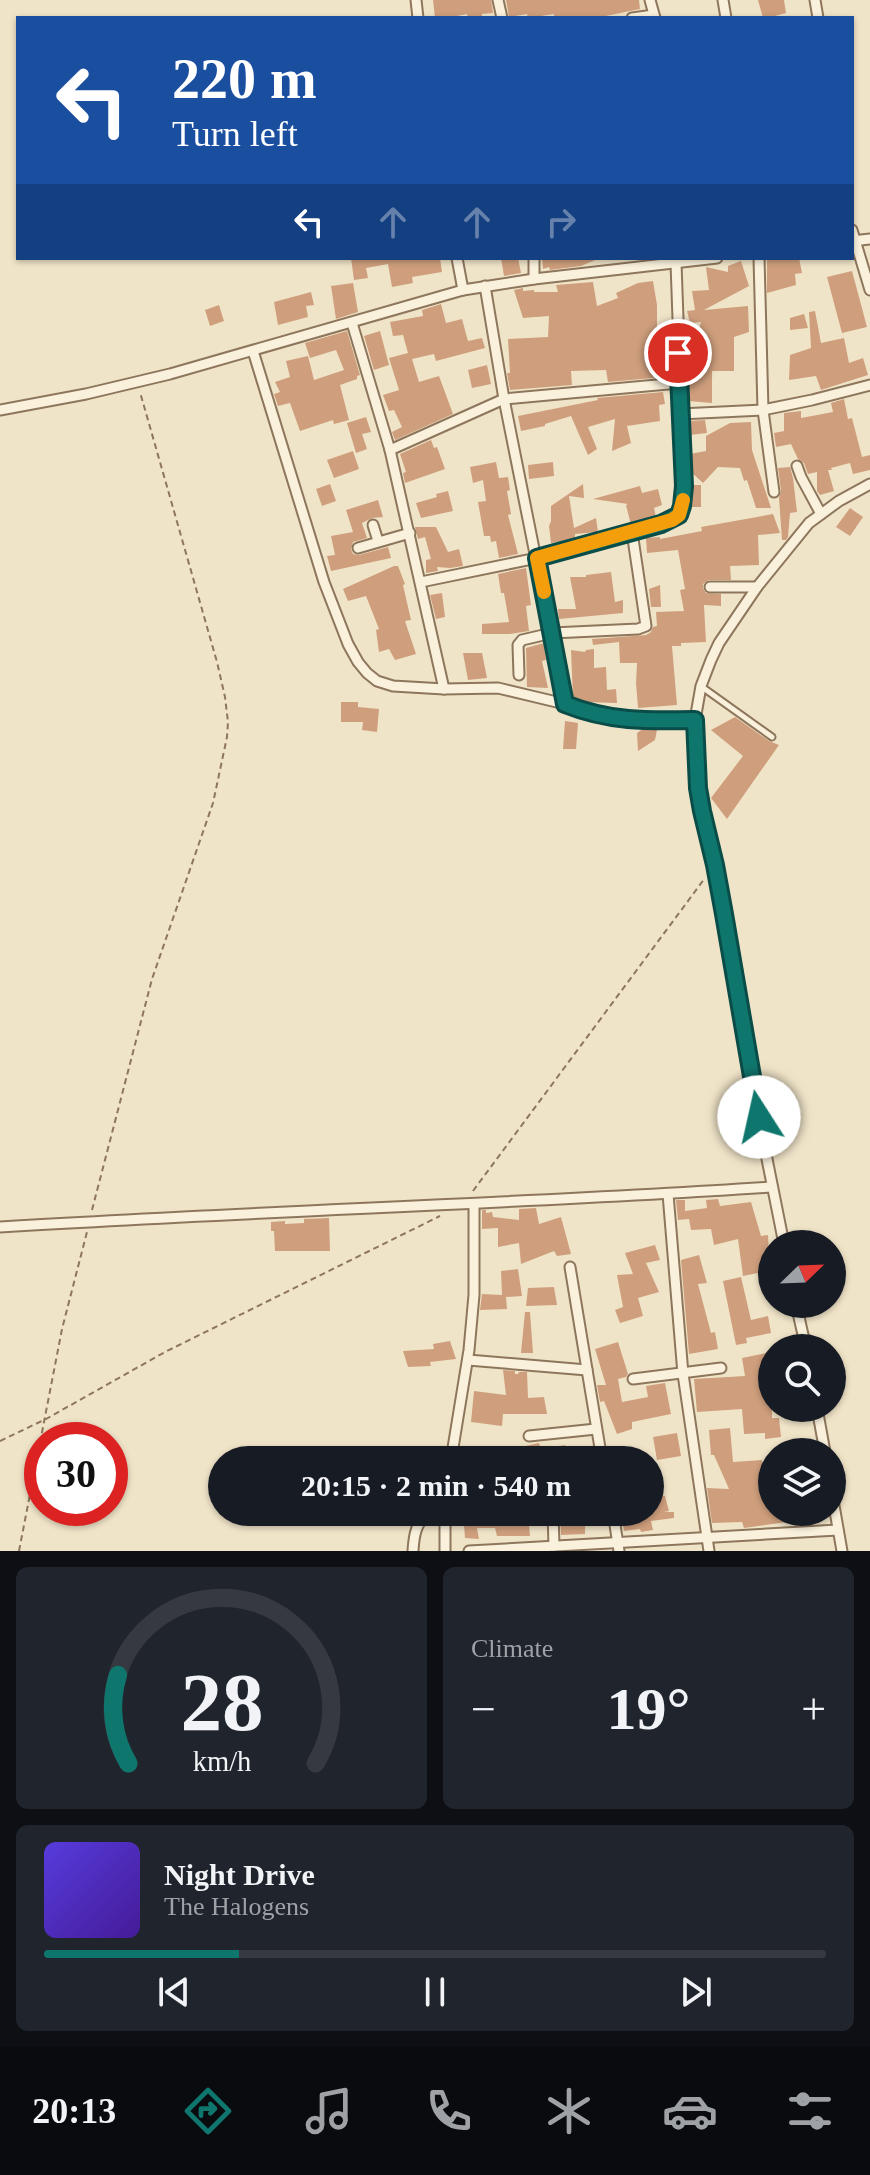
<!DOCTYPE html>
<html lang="en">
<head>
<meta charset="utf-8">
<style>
  :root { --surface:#171b24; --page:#20242c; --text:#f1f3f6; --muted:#9ea1a6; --line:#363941; --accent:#0f766e }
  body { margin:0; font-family:"Times New Roman",serif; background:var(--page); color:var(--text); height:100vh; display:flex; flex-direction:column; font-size:30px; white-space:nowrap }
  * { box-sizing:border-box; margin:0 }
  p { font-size:26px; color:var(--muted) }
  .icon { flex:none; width:44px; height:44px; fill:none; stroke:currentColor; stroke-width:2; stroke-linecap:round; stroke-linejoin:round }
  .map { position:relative; height:1551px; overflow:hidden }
  .panel { display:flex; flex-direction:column; gap:16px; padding:16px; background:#0d0f14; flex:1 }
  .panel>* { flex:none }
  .top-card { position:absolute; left:16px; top:16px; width:838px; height:244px; border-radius:0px; box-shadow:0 2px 6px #0004; background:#1a4fa0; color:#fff; overflow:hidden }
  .needle { width:52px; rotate:67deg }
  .tools { position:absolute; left:758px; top:1230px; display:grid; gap:16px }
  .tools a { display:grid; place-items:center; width:88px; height:88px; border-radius:50%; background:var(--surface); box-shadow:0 2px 6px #0004; font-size:40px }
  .speed { position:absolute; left:24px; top:1422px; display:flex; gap:16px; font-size:40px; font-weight:700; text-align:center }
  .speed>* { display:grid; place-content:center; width:104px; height:104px; border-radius:50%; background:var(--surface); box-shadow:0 2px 6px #0004; line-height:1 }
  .speed .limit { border:12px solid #d22; background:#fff; color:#111 }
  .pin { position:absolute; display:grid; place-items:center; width:68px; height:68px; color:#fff; margin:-34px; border:4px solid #fff; border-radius:50%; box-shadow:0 2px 8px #0007 }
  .me { position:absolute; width:88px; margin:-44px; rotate:350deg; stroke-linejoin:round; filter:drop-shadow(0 0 6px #0008) }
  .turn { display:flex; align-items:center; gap:28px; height:168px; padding:0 24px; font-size:36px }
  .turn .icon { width:104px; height:104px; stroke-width:2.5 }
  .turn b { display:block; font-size:56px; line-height:68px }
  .lanes { display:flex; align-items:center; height:76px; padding:0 24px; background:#0003; justify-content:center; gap:40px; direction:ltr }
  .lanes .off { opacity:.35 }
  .big { font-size:60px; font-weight:600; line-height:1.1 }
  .panel .widget { flex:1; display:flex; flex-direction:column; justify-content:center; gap:12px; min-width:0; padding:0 28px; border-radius:12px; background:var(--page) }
  .panel .dial { align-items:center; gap:0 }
  .dial svg { height:208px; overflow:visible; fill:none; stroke:var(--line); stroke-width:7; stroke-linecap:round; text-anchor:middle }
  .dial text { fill:var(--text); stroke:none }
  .song { display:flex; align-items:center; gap:24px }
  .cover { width:96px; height:96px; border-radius:12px; background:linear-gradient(135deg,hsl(250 70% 55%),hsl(260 70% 35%)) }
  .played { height:8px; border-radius:4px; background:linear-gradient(90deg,var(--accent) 25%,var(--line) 25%) }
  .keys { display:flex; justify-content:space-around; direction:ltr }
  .heat { display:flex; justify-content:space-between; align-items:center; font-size:44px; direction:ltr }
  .panel .tiles { flex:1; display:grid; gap:16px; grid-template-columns:1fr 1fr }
  .widget:last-child { grid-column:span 2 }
  .trip { position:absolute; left:208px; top:1446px; width:456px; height:80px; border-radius:40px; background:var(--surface); box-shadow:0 2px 6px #0004; font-weight:600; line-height:80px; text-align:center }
  .menu { display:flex; height:128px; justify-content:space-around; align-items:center; background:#090b0e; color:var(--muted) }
  .menu .icon { width:56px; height:56px }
  .menu .current { color:var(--accent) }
  .menu b { font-size:36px; color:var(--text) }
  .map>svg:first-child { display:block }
</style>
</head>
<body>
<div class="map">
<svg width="870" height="1551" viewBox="0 0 870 1551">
  <rect width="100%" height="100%" fill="#f0e4c8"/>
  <g fill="#cf9f7d">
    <path d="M433,0H491L493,13L482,14V18H468L467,14L447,18H435Z"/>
    <path d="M506,0H639L640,9L596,18H554V14L528,18L527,14L509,17Z"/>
    <path d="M758,0H784L786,13L775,16L777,18H763Z"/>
    <path d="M351,258H440L442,272L412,277L413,283L392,287L388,264L366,268L368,278L354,280Z"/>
    <path d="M501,258H518L521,273L504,276Z"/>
    <path d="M542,258H600L581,266L550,270L549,267L543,269Z"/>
    <path d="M781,258H799L802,273L795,274L796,285L767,293V259Z"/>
    <path d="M741,261L749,286L704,310L748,306L749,332L734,337V371H712V403L688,401L687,351H692L701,322L690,323L687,311L695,310L692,291L709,290L706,267L728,272V266Z"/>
    <path d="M852,271L867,327L842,333L827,277Z"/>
    <path d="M653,281L657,305V329L664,377L608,382L606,370L571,371L572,385L510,390L507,373H510L508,339L548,337L549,316L523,318L514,290L523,288V291L534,290V292H558L556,285L593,282L597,306L618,298L616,293L638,283Z"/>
    <path d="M353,283L358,312L336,319L331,286Z"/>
    <path d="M311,292L314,305L306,306L308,317L278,325L274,302Z"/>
    <path d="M441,304L446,323L462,319L468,341L482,338L485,348L436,361L434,354L412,359L419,382L439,376L453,414L395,440L392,432L402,427L394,410L389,411L383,395L399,390L389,358L408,353L403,335L393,336L390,322L423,316L422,310Z"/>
    <path d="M219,305L224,321L210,326L205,310Z"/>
    <path d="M815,311L821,343L844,338L849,363L863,358L868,375L821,390L816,376L789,380L790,355L811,348L809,312Z"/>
    <path d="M804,314L808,328L790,330V318Z"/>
    <path d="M347,331L360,375L357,376V379L340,385L349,420L334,424L333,420L300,431L290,403L278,406L274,394L280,392L275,382L290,377L286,361L308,356L314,380L344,370L336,350L310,358L305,343Z"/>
    <path d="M380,331L389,365L374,370L364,336Z"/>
    <path d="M487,365L491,384L472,388L468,370Z"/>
    <path d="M663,392L665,404L659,405L660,421L627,426L631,443L612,451L615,419L588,427L597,449L588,455L571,416L545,424V426L521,431L518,416L598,400L597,398Z"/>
    <path d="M844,399L848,419L852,418L862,457L870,455V470L853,474L850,463L831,468L832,470H828L834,491L820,495L817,491V472L808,474L804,463L798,459L791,444L776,447L774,433L784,431V413L801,411V418L833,412L831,403Z"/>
    <path d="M366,417L371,432L362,434L367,449L356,453L347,423Z"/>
    <path d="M705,420L707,433L690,435L689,421Z"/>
    <path d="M751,422L752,450L771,508H756L747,480L744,481L740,468L718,467L703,483L691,472L690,454L706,451V436L730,423Z"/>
    <path d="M431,440L434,448L437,447L445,469L405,483L403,473L406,472L400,454Z"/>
    <path d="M353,451L359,469L334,478L327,460Z"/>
    <path d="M496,462L499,478L508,477L510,490L507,491L511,514L508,515L518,554L499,558L496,541L491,542L490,536H484L478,502L486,501L483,480L473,483L470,467Z"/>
    <path d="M553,462L554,476L529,479L528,465Z"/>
    <path d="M790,467L793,478L797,512L790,513L788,537L786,540H782L779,498L781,491L778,468Z"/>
    <path d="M330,484L336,501L322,506L316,489Z"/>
    <path d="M583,484L584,498L569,496L574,528L596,518L598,532L575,534V540L551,543L549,526L551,521V506Z"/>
    <path d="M691,485H701V507H689Z"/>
    <path d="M640,486L642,493L658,489L662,505L654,508L656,517L631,525L626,505L628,504L593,499Z"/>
    <path d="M448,491L453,511L421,518L416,503L437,497L436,494Z"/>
    <path d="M378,500L383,517L372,518L362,523L367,538L353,542L351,549L353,554L359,555L388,547L391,558L331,571L327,556L335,555L331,536L353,532L346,510Z"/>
    <path d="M850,508L863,517L850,536L836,527Z"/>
    <path d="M773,514L780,533L758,535L759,565L730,566L731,580H709L703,584V588L706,593L721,594V606L704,605L706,642L681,643V646H672L677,705L638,708L636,683L637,663H620L619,642L593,645L592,639L646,635L651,632L653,627L657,626L656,612L684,611L680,590L685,589L678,550L647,553L646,538L660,537V539L702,531L701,527Z"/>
    <path d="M415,527H436L448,552L459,549L463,566L450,568L437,567L438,571L426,573V560L431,559L425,537L418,539Z"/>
    <path d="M394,566H398L405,584L403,585L411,620L405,621L416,654L395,660L389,649L379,652L376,630L379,629L366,596L348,601L343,589Z"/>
    <path d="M526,568L531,605L526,606L529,631L510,634H482V624L509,622L504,593H501L498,574Z"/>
    <path d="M611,572L615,602L623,600V613L559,619L558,609H576L570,577H586V575Z"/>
    <path d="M660,585L661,607H651L649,589Z"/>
    <path d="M442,593L445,617L436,619L430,595Z"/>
    <path d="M544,643L546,660L542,661L548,688L527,687L526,648Z"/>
    <path d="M594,649V668L606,667L607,690L616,689L617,703L583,702L573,699L571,650L585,652L586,650Z"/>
    <path d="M463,653H482L487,678L468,680Z"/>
    <path d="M341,702H358V707L379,709L377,732L362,730L363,722H341Z"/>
    <path d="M735,717L769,741L779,745L727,819L711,798L743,756L711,730Z"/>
    <path d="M565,721L578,723L576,749H563Z"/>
    <path d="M644,728L657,730L655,740L638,751L637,733Z"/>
    <path d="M718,1199L720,1206L751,1202L761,1236L768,1235L769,1254L772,1270L743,1276L738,1239L714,1245L711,1229L691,1230L689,1219L678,1220L676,1200H685V1211L707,1208L706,1200Z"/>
    <path d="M536,1208L539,1224L561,1217L571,1254L557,1256L554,1251L521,1264L519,1243L498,1247V1228L482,1229V1210H486V1213L492,1212L493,1217L519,1220V1209Z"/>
    <path d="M329,1218L330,1251H275L274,1231H271V1222L285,1221V1224L304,1223V1219Z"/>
    <path d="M655,1245L660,1260L646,1263L659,1292L638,1298L643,1316L620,1323L615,1310L623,1307L617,1275L633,1274L625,1253Z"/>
    <path d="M699,1255L707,1283L698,1284L711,1333L715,1332L718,1349L689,1354L681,1260Z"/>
    <path d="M518,1269L522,1296L506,1297L507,1309L480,1310L482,1294L502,1295L501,1271Z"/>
    <path d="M741,1277L751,1320L768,1316L771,1333L746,1338L747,1343L736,1345L723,1281Z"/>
    <path d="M554,1287L557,1305L526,1306L528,1288Z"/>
    <path d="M525,1312H530L533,1353H521Z"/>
    <path d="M450,1341L456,1359L430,1362L431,1366L408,1367L403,1351L434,1349L433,1344Z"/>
    <path d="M618,1342L628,1374L626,1377L618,1379L622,1402L648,1397L646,1386L665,1383L671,1414L632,1422V1429L617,1434L604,1401L600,1402L597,1385H606L595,1349Z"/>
    <path d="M772,1352V1418H779L781,1437L765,1439V1433L744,1434L742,1409L697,1412L694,1379L745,1376L742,1358Z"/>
    <path d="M503,1370L515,1371V1374H518L519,1372H527L528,1398L544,1397L547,1414H503L502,1426L471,1422L474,1391L506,1395Z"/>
    <path d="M730,1428L733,1462L762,1460L763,1470L772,1469V1481L763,1482L765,1503L772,1502V1512H785L787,1522L744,1528L742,1522L712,1523L707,1488L729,1489L714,1455H711L709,1430Z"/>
    <path d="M677,1433L681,1456L657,1460L653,1437Z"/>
    <path d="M539,1443L541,1449L565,1445L568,1460H524L521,1447Z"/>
    <path d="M650,1493L665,1496L669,1511L664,1512H674V1518L651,1521L653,1530L641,1532L640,1529L624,1531L621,1512H650Z"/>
    <path d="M463,1512H528L530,1536H497L495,1528H477L479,1539L465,1538Z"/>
    <path d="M560,1512H585V1534L561,1535Z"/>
  </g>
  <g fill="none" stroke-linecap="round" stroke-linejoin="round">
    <defs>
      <path id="service" d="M702,687L772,737"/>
      <g id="minor">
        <path d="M416,0L418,18"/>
        <path d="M498,0L502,18"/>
        <path d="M650,0L655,18"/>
        <path d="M723,0L726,18"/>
        <path d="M815,0L818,18"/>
        <path d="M632,18L654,15"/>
        <path d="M852,230L870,290"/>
        <path d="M852,241L870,239"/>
        <path d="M457,258L463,290"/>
        <path d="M534,258V279"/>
        <path d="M759,258L763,410L774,492"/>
        <path d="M485,286L504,399L565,704C610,722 647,721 695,720"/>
        <path d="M352,323L390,450L444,689"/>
        <path d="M253,351L324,582L348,644L358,662L367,673L377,681L393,686L444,689L498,688L565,704"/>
        <path d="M0,410L86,394L170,374L463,290L534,279L717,258"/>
        <path d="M680,414L763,410L812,400L870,385"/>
        <path d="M390,450L504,399L679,383"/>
        <path d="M797,466L801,477L821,514"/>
        <path d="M373,525L378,541"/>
        <path d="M358,548L410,533"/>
        <path d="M421,582L537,558L661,524L679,515L682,506L684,486L676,263"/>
        <path d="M710,587H757"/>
        <path d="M519,675L518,645L522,640L552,633L638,629L646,626L632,532"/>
        <path d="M668,1194L683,1374L709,1551"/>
        <path d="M0,1227C257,1211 515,1204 772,1187"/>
        <path d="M784,1244L754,1094L715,865L702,811L695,720L701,686L711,660L719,643L757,587L809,523L839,501L870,484"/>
        <path d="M570,1267L602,1460"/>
        <path d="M796,1304L806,1348"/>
        <path d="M468,1360L587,1370"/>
        <path d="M633,1379L721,1368"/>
        <path d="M817,1408L825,1452"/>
        <path d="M529,1436L596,1429"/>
        <path d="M451,1460L469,1350L474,1295V1204"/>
        <path d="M832,1494L842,1551"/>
        <path d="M445,1512V1551"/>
        <path d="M553,1512L554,1546"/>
        <path d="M613,1512L619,1551"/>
        <path d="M413,1551C414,1534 416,1523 429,1512"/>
        <path d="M469,1551L838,1530"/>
      </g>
    </defs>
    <use href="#service" stroke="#8d765c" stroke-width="9"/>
    <use href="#minor" stroke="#8d765c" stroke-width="13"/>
    <g stroke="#8d765c" stroke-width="2" stroke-dasharray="6 4" stroke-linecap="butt">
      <path d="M473,1191L705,878"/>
      <path d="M92,1210L152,979L213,803L227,737L228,722L225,697L217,662L140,392"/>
      <path d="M0,1441L46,1419L165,1352L440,1216"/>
      <path d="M19,1551L62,1329L87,1232"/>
    </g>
    <use href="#service" stroke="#faf1dc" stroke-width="5"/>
    <use href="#minor" stroke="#faf1dc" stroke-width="9"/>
  </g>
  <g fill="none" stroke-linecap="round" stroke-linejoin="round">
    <defs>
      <path id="route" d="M678,353L684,486L682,506L679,515L661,524L537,558L565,704C610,722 647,721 695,720L698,788L702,811L715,865L724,914L759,1117"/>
    </defs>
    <use href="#route" stroke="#0a4d48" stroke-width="20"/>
    <use href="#route" stroke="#0f766e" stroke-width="14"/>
    <path stroke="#f59e0b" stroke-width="14" d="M544,592L537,558L672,520L679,515L683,500"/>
  </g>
</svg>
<div class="tools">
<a><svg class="needle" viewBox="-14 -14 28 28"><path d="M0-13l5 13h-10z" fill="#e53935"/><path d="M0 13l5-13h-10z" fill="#9ea1a6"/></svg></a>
<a><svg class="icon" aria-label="search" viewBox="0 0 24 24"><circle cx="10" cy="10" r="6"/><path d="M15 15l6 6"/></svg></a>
<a><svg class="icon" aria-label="layers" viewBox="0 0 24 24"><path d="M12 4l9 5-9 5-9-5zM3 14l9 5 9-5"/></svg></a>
</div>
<div class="speed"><div class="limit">30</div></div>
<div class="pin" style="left:678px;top:353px;background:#d93025"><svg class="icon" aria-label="arrive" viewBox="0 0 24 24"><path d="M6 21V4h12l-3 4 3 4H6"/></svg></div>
<svg class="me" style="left:759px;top:1117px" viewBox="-20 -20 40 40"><circle r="19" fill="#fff"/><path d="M0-13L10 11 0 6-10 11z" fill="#0f766e"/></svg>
<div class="trip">20:15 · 2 min · 540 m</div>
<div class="top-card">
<div class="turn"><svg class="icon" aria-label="left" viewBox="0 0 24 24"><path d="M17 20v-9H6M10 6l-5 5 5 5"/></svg><div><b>220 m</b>Turn left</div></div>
<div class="lanes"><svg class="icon" aria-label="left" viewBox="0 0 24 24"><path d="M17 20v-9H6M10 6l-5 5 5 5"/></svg><svg class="icon off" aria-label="ahead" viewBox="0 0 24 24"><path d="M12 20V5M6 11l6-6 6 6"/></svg><svg class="icon off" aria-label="ahead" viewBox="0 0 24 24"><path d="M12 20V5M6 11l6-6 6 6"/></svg><svg class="icon off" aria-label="right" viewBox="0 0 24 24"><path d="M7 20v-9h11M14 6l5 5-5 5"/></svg></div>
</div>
</div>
<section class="panel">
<div class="tiles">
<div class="widget dial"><svg viewBox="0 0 100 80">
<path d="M14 69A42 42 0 1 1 86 69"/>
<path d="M14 69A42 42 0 0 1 10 35" stroke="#0f766e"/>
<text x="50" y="56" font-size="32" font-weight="700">28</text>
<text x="50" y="72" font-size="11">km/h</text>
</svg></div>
<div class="widget"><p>Climate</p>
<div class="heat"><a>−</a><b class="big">19°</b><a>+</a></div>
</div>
<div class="widget">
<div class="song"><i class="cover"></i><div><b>Night Drive</b><p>The Halogens</p></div></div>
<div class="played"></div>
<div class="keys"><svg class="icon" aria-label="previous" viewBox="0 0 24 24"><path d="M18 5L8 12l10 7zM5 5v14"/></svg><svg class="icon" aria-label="pause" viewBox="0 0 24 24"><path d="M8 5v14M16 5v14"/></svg><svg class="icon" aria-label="next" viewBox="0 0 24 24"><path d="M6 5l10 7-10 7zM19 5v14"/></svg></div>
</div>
</div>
</section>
<nav class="menu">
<b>20:13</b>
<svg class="icon current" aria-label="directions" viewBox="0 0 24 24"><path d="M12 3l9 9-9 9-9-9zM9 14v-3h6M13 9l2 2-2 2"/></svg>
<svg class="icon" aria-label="music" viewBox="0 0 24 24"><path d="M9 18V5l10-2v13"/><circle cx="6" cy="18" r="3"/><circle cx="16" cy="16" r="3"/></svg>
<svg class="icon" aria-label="phone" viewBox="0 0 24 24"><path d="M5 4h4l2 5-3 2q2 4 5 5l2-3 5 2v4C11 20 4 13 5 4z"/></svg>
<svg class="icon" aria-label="climate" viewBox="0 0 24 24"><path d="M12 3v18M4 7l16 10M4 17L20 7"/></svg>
<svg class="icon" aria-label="car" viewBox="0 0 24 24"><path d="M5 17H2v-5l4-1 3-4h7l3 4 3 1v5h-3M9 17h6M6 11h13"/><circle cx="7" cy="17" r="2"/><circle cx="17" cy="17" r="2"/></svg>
<svg class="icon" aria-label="filters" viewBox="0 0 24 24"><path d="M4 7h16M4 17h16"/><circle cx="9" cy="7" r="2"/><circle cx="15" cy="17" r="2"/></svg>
</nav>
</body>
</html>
